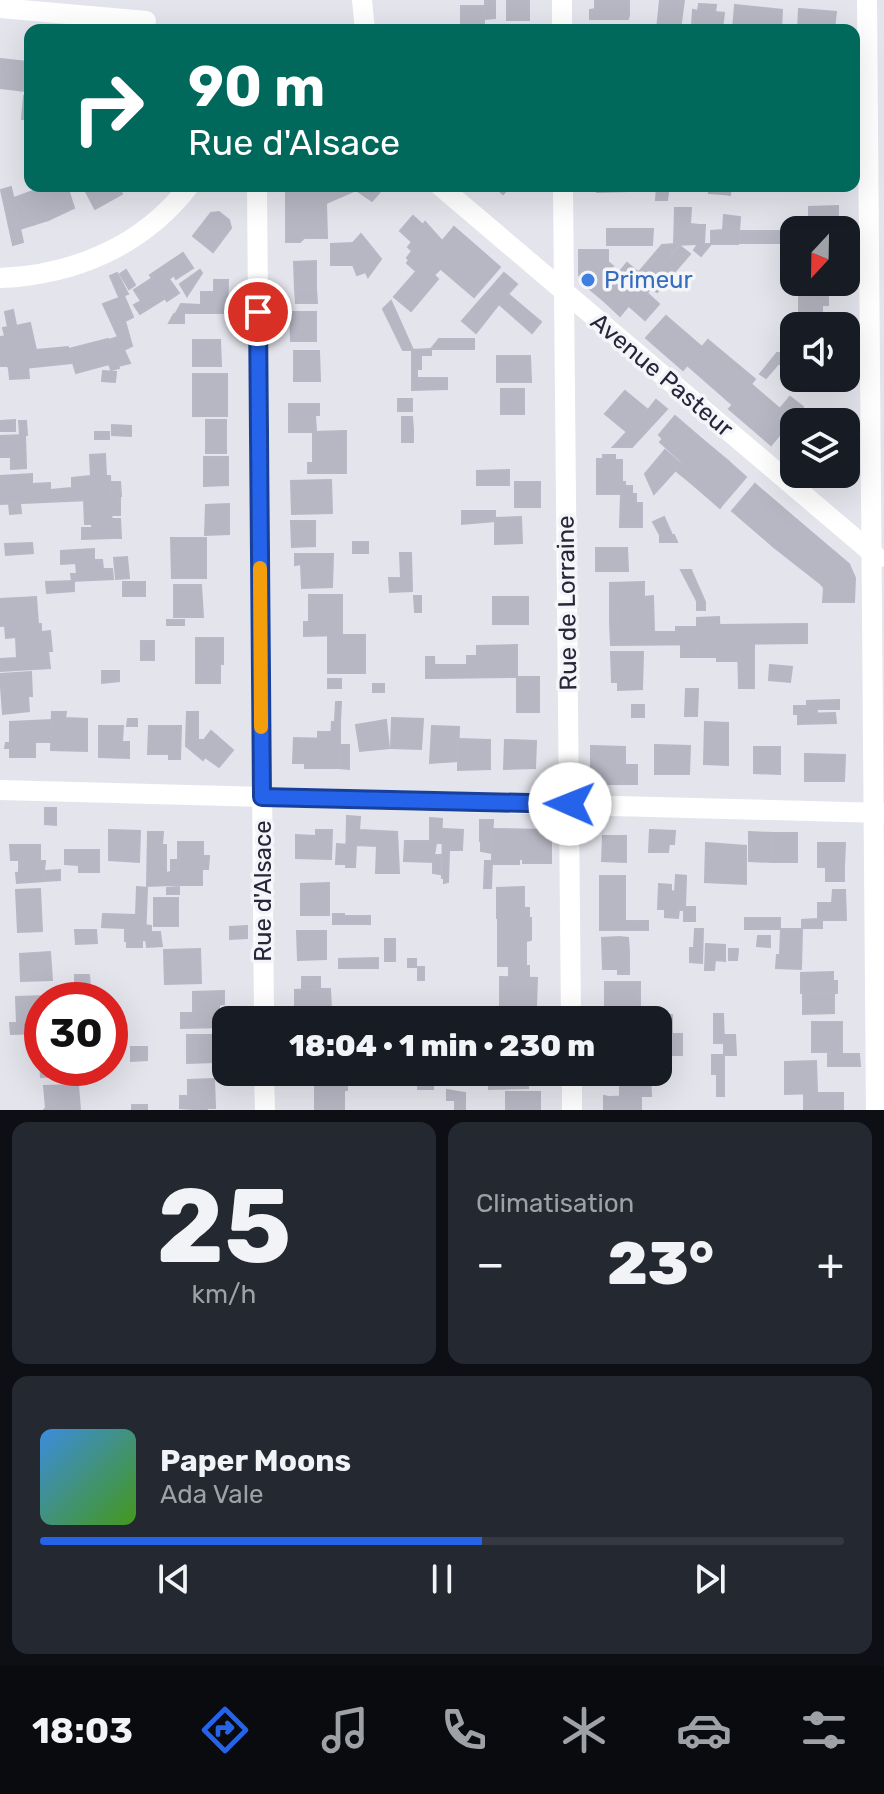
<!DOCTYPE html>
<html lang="fr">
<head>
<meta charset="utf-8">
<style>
  :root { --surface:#171b24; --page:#242831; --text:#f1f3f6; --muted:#9ea1a6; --line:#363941; --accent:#2563eb }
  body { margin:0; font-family:Rubik,sans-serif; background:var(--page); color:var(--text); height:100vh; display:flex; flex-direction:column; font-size:30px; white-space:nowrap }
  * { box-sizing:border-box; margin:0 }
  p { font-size:26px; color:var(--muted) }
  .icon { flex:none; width:44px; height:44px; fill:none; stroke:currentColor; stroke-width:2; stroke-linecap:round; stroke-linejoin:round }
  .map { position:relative; height:1110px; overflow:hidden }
  .sheet { display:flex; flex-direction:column; gap:12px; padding:12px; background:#0d0f14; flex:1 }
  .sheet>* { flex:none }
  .top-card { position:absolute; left:24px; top:24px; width:836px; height:168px; border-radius:16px; box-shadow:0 8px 32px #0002; background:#00695c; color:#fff; overflow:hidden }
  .needle { width:52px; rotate:202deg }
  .controls { position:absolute; left:780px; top:216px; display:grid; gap:16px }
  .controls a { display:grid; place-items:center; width:80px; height:80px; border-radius:16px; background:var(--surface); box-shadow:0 8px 32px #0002; font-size:40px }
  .speed { position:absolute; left:24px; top:982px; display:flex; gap:16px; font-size:40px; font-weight:700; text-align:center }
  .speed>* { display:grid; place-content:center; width:104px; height:104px; border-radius:50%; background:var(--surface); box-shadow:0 8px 32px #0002; line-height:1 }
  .speed .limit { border:12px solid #d22; background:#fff; color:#111 }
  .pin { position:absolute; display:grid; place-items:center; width:68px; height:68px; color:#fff; margin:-34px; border:4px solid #fff; border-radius:50%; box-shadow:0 2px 8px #0007 }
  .me { position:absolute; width:88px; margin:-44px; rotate:271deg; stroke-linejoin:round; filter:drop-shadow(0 0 6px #0008) }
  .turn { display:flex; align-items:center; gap:28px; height:168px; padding:0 32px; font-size:36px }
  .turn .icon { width:104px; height:104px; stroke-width:2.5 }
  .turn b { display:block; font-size:56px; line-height:68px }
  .big { font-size:60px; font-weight:800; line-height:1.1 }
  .sheet .card { flex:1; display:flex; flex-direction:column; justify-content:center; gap:12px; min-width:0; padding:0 28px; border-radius:16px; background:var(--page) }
  .sheet .dial { align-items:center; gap:0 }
  .dial b { font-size:104px; line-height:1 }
  .song { display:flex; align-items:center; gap:24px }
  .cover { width:96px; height:96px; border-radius:12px; background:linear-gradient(135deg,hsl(210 70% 55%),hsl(100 70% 35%)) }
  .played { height:8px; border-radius:4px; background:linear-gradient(90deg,var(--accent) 55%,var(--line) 55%) }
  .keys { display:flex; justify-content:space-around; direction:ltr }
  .heat { display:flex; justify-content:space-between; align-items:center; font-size:44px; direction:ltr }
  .sheet .tiles { flex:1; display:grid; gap:12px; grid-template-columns:1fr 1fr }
  .card:last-child { grid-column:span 2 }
  .trip { position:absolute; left:212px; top:1006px; width:460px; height:80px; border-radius:16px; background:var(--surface); box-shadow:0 8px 32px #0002; font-weight:800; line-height:80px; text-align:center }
  .tab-bar { display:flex; height:128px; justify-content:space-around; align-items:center; background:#090b0e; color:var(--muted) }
  .tab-bar .icon { width:56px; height:56px }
  .tab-bar .current { color:var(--accent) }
  .tab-bar b { font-size:36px; color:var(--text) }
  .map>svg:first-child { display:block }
</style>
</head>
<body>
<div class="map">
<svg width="884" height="1110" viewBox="0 0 884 1110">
  <rect width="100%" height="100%" fill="#e4e4ec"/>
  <g fill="#b6b7c3" stroke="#b7b7c5" stroke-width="2">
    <path d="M485,0H495V18L485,19Z"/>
    <rect x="507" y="0" width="22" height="20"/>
    <path d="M595,0H629V15H601L595,9Z"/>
    <path d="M660,0H684L680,30H657Z"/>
    <path d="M699,4L716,5L715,12L724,13L722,29L692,26L693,10L698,11Z"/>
    <path d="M735,5L782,10L781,30H733Z"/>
    <path d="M461,6H484V30L461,28Z"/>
    <path d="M595,9L601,15L600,19H590V10Z"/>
    <path d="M799,9L836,12L834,30H798Z"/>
    <path d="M601,15H629L628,19H600Z"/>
    <path d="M28,55H30V84H25Z"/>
    <path d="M0,59L27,62L25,91L0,88Z"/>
    <path d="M24,96L30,97V120L22,119Z"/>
    <path d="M47,186H67L74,208L48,220L47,217L20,226L14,198Z"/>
    <path d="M83,186H117L122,194L95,209Z"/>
    <path d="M286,186H385L372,201L356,190L326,203L327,238H304L300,242H286Z"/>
    <path d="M494,186H510L503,194Z"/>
    <path d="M597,186H630V191L597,192Z"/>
    <path d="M657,186H669L667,200H656Z"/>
    <path d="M709,186H723L722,194L709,193Z"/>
    <path d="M723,186H731L730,195L722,194Z"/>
    <rect x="808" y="186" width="27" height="3"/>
    <path d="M11,187L23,242L13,245L1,190Z"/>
    <path d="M838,206V230H809V207Z"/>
    <path d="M675,208H691L690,224L698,225L697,244L674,245Z"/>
    <path d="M219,212L229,220L231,228L213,252L193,236L211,213Z"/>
    <path d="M724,215L740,217L738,244H711V231L723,230Z"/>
    <path d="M413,216L423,225L425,222L442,241L416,271L407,263L409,260L407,258L412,251L408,247L412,242L400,231Z"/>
    <path d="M47,217L48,220L20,229V226Z"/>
    <path d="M698,225H705L704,244H697Z"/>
    <path d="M454,227L500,267L474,297L428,258Z"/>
    <path d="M607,229H653L652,245H607Z"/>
    <rect x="740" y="231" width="54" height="12"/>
    <path d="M361,234L381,259L368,277L353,243Z"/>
    <path d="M353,243L366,272L357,275L353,265H331V244Z"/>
    <path d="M679,244L649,281L639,272L662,245Z"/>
    <path d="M698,244H711L701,256L694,250Z"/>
    <path d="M680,246L690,254L657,292L651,287L647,293L659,304L645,320L629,306Z"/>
    <path d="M579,250H608V262L613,266L610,269L621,279L603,300L585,285L579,275Z"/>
    <path d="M183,253L193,268L176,279L174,275L169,279L179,293L167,301L150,275Z"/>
    <path d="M428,258L440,269L434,275L438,279L411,311L394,297Z"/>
    <path d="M316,261V289H295L294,262Z"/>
    <path d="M627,263L649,281L620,316L603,300L621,279L617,275Z"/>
    <path d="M126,270L135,285L129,289L120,274Z"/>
    <path d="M200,270L202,273L187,296L180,284Z"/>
    <path d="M117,273L128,294L119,297L110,276Z"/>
    <path d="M504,273L517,284L508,294L541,322L532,333L499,304L476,333L462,321Z"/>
    <path d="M151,279L164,299L140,314L134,305L141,301L134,290Z"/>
    <path d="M214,280H228L227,313H176L181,304L201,305V292H214Z"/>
    <path d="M295,289H316L317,303H296Z"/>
    <path d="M124,296L133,317L125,321L132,346L124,350L103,304Z"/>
    <path d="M828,296V305H822V326H799V297Z"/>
    <path d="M391,301L413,350H403L383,309Z"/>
    <path d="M13,310L18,335L5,336L3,328L8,327L5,312Z"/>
    <path d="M290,312H316V341H291Z"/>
    <path d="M174,314L184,315V323H169Z"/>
    <path d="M666,316L702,347L683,370L646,338Z"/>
    <path d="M30,323L36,350L68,347L73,363L25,368L16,326Z"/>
    <path d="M18,335L25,368L9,369L8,366H0V337Z"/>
    <path d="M118,337L130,363L118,366L109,340Z"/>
    <path d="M108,339L119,368L111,370L109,364L76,373L69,349Z"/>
    <path d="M439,339H474V349H431Z"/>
    <path d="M193,340H220L221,366H193Z"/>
    <path d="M708,340L755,379L733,405L687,365Z"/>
    <path d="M431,349V355H421V369H417V378H447V389L412,390V350Z"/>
    <path d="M294,351H319L320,381H294Z"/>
    <path d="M777,353H794V364H778L766,378L760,374Z"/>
    <path d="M497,356H530L531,382H497Z"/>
    <path d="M28,367L29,378L10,379L9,369Z"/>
    <path d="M103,371L116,372L115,382L102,381Z"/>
    <rect x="193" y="374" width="34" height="42"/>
    <path d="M751,384L780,409L790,397L803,407L771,445L729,409Z"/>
    <rect x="501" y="389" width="23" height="25"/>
    <path d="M625,391L648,410L656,400L667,409L632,447H613L627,432L605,414Z"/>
    <rect x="398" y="399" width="14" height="12"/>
    <path d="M289,404H319V415H315L316,432H289Z"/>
    <path d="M675,416L703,440L682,462L660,442L663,439L659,435Z"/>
    <path d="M402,417H412L413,430L402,431Z"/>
    <path d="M15,420V431H0V421Z"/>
    <rect x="206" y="420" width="20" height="33"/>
    <path d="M19,421H26L27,435H20Z"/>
    <path d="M112,425L131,426V436L112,435Z"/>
    <path d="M413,430V442H402V431Z"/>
    <path d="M346,431V473H308V463H313V432Z"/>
    <rect x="95" y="432" width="14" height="7"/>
    <path d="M25,435L26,468L11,469V457H0V436Z"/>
    <path d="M703,440L728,461L725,465L699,444Z"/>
    <path d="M794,443V463L784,455Z"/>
    <path d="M699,444L725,465L728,461L746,477L722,505L692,479L690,482L675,470Z"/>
    <path d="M665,450L681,464L654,494L645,474Z"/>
    <path d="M105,454L106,476H110L111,499L0,504V476L32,474V484L50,483V490L72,488V478L91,476L90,455Z"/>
    <path d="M603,455H615V460H622V482H625V486H632V494H597V459H603Z"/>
    <path d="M204,457H228V485L204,486Z"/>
    <path d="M509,470V485H477V471Z"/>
    <path d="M692,479L722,505L720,508L690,482Z"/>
    <path d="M331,480L332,513L292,514L291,481Z"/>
    <path d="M111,482H120L121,496H111Z"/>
    <rect x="515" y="482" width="25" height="25"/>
    <path d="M755,484L797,520L774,547L732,511Z"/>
    <path d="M621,494H636V503H642V527H620Z"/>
    <path d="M111,496H120V515H112Z"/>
    <path d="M111,499L112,538L82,539V528H92V524H85L84,500Z"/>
    <path d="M9,503H20L21,513L10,514Z"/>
    <path d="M229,504V534L205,535L206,505Z"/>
    <path d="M462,511H495V521L462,524Z"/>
    <path d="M521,517L522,543L495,544V518Z"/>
    <path d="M664,517L672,535H660L653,522Z"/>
    <path d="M112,519H120L121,538H112Z"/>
    <path d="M797,520L849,564L855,578L854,602H823L824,588L821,584L774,547Z"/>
    <path d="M291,521H315V546L292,547Z"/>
    <path d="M660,535H674L677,542H660Z"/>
    <path d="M171,538H206V578H172Z"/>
    <rect x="353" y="542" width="15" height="11"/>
    <path d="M32,543L33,553L6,555L5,544Z"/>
    <path d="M596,548H627L628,571H596Z"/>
    <path d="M94,549V560H102L103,569H112L113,579L72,581L71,574H77L76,563L61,564V551Z"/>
    <path d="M400,553H411L412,591L390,592L389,578H401Z"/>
    <path d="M295,554H333L332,587L302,588L301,564L295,565Z"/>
    <path d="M127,557L129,578L116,579L114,558Z"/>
    <path d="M681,570H691L705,602V610H697V601Z"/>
    <path d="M74,581V591L47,593L46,582Z"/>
    <rect x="123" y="582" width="22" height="14"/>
    <path d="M644,582V597L653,596L654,632H676V627H697V618L719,617L720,644L611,645L610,622H617V603H610V583Z"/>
    <path d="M174,585H201L203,617H174Z"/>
    <path d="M309,595H342V635L304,636V622H309Z"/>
    <path d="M414,596H421V612H415Z"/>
    <path d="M36,597L38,624L0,626V599Z"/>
    <rect x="493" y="597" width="35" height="27"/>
    <rect x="610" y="603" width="7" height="19"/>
    <rect x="167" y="620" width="17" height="5"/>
    <path d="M41,624V632L50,631L52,651H48L50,668L0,671V659L17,658L16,637L6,638L5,626Z"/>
    <path d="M807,624V643L720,644V625Z"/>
    <path d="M342,635H365V673H328V636Z"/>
    <rect x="196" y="638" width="27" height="26"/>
    <rect x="141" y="641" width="13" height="19"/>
    <path d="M691,644H698V657H681V646Z"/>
    <path d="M698,644H738L739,661H717V657H698Z"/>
    <path d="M738,644H754V688H739Z"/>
    <path d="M517,645V677L435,678L434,665H467V656H477V646Z"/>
    <path d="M611,652H643L642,689L618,690V682H612Z"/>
    <path d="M426,657H434L435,678H426Z"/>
    <rect x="196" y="664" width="24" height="10"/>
    <path d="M770,665L792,667L790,682L769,680Z"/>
    <path d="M102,671H119V681L102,683Z"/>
    <path d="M31,672L32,696H28L29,711L3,714L0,674Z"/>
    <rect x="196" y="674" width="24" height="9"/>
    <rect x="517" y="677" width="22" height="35"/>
    <rect x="328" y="679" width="13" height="9"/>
    <rect x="373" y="684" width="11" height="8"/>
    <path d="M686,689H698L697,716H685Z"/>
    <path d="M839,700V709H817V714H794V706H807V701Z"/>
    <path d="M336,702H341L340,722H335Z"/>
    <rect x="632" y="705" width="12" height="12"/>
    <path d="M52,712H66L65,718L87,719V751L51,750Z"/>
    <path d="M187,712H198V740H204L211,731L233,750L219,767L205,757L203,760L186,746Z"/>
    <path d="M835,713L836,723L798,724V714Z"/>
    <path d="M392,718L423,719L421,749L391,748Z"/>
    <path d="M128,719H137V726H127Z"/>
    <path d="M52,720L51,742H35V757H10V748H5L6,743H10V722Z"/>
    <path d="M386,720L389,748L360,751L356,725Z"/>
    <path d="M332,722H340V768H305V763H293L294,738L331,739Z"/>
    <path d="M705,722L728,723V765L704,764Z"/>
    <path d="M99,726H123L122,742H129V758L99,757Z"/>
    <path d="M149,726H181L180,759H169V754H148Z"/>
    <path d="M432,726L459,727L458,761L430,763Z"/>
    <rect x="318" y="732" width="13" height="7"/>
    <path d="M458,739L490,740V769L458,770Z"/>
    <path d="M505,740L536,741L535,768L504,769Z"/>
    <path d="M340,745H349V769L340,768Z"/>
    <path d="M655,745L690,746L689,774H655Z"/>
    <path d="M591,746L625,747V765H637V784H596L591,779Z"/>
    <path d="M754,747H780V774L754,773Z"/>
    <path d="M805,754L845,755L844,781H805Z"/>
    <path d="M45,808H56V825L45,824Z"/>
    <path d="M347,816L360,817L359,830L397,832L399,873H376L377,846L356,845L355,867H346Z"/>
    <path d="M430,818L442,819L441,843H436L433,862L404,861L405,841H430Z"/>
    <path d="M480,820H493L492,841H480Z"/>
    <path d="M443,829L463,830L462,850H449L448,882L444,883V878H442Z"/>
    <path d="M492,829L545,830L551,837V863H523V859H519V864H492Z"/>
    <path d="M109,830L140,831L139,862L109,860Z"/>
    <path d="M316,830H332L331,859L296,858V835L316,836Z"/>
    <path d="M650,830L675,831L674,844H669L668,852H649Z"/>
    <path d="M148,832H163L162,845H166V873L171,872V885L147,886Z"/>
    <path d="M749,832L772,833V862L749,861Z"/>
    <rect x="772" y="833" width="25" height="29"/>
    <path d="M603,836H626V862L602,861Z"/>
    <path d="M481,841H492V853L481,851Z"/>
    <path d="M178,842H203V856H209L208,869H202V885H171V872L178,873Z"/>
    <path d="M706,843L746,846V884L705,882Z"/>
    <path d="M818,843H845L844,867H818Z"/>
    <path d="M337,844L347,845V864H336Z"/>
    <path d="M10,845H40V861H45L44,871L19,873V860H11Z"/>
    <path d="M65,850H99V872H79V865L65,864Z"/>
    <path d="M433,855H441L440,874L433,873Z"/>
    <path d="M171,860H178V873L171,872Z"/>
    <path d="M485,861H492L491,888H484Z"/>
    <rect x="826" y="867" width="18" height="14"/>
    <path d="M60,870V880L44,881L45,871Z"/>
    <path d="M44,871V881L17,883L16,873Z"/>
    <path d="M676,875L686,876L685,907H695V921H684V910H679L678,918L665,917V909H658L659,884L671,885V891L675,892Z"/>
    <path d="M600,876H625V921H630V930H600Z"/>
    <path d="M329,883V915H301V884Z"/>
    <path d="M137,887L147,888L145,940L125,941V928L102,927L103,914L136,915Z"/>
    <path d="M179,887V894H167V888Z"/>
    <path d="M524,887V908H529V918H497V888Z"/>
    <path d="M40,889L42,931L18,932L16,890Z"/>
    <path d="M833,890H845L846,920H822V928H802V920L818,919V903H832Z"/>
    <rect x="154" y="898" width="24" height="28"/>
    <rect x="333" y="914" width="11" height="10"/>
    <rect x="345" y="916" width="25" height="8"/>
    <path d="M498,918H531V940L526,941V966H498Z"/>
    <rect x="745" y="918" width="26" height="11"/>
    <rect x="771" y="918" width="9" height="11"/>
    <rect x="630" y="921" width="18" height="9"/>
    <path d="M145,925L151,926V932H160L161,940H145Z"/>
    <path d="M247,926V938L230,939V927Z"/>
    <path d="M695,929H703L702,963L690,962V948H694Z"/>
    <path d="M781,929H802L801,969L776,968L777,955H780Z"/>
    <path d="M75,930H96L97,943L76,944Z"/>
    <path d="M297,931H326V959L298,960Z"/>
    <path d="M758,936H770V947L757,946Z"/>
    <path d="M619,937L628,938L629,952L619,953Z"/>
    <path d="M619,937V953L629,952V974H618V969H603L602,938Z"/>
    <rect x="385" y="939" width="10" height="22"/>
    <path d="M146,940H161L162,946L147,947Z"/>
    <rect x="127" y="941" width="15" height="6"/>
    <path d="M706,944L725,945V961L715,960L714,970H705Z"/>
    <path d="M200,949L201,983L165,984L164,950Z"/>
    <path d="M729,949H738L737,960H729Z"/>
    <path d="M50,952L52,980L21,981L20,954Z"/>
    <path d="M378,958V968H339V959Z"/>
    <rect x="408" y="959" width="8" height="8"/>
    <path d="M509,966H529V978L509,977Z"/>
    <rect x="418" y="967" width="6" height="13"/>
    <path d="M833,972V981H837V993H801V973Z"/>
    <path d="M75,975H89L90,987L75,988Z"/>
    <path d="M302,977H320V989L302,990Z"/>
    <path d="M500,977L537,978L536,1007L500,1006Z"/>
    <rect x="605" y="982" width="35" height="24"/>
    <path d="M320,989L321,1009H295V990Z"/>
    <path d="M320,989H330L331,1009H321Z"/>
    <path d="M224,991V1004L219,1005V1012H227L226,1027L181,1028V1013H193V992Z"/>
    <path d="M803,993H834V1013L803,1014Z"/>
    <path d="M47,996V1000H42V1033L11,1034L10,1023H17L16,997Z"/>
    <path d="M341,1012V1020H308V1013Z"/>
    <path d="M714,1014H723L724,1043H714Z"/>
    <path d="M640,1015H672V1055H658V1020H640Z"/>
    <rect x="812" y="1022" width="30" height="30"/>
    <rect x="672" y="1034" width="10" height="21"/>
    <path d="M187,1035H214L215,1062L187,1063Z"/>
    <path d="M724,1035H735L736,1055H724Z"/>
    <path d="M39,1044H42V1068H71V1076L41,1077Z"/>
    <path d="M131,1047H147V1060L131,1061Z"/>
    <path d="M828,1054H859L860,1066H828Z"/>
    <path d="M712,1055H724V1096H717V1074H712Z"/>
    <path d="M816,1061L817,1093L785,1094V1062Z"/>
    <path d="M318,1072H347V1090H315V1077H318Z"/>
    <rect x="418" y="1072" width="15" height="17"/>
    <path d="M489,1072H528V1088L489,1089Z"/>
    <path d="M614,1072H650L651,1096H620V1085H614Z"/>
    <path d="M214,1079L215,1108H207V1110L180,1108V1096H188V1080Z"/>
    <path d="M78,1085L80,1110H44L46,1108L44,1086Z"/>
    <rect x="315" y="1090" width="29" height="20"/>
    <path d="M447,1090L465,1093V1110H455V1100H447Z"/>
    <rect x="506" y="1092" width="9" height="17"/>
    <path d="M515,1092H540V1110H506L515,1109Z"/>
    <rect x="804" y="1093" width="39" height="17"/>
    <path d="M604,1096L609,1097V1110H604Z"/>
    <path d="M641,1096V1110H609V1097Z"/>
    <rect x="132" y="1105" width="15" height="5"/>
  </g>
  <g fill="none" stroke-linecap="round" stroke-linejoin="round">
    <g stroke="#fff" stroke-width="20">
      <path d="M362,0L365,30"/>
      <path d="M562,0V30"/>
      <path d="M867,0L876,1110"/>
      <path d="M0,8L146,21"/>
      <path d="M257,186L264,1020"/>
      <path d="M440,186L878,558"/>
      <path d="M563,186L571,1020"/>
      <path d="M0,278C74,275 143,246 189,186"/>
      <path d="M0,790L884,813"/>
      <path d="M264,1072L265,1110"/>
      <path d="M572,1072V1110"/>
    </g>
  </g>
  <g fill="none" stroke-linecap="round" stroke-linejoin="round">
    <defs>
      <path id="route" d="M258,312L262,797L570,804"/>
    </defs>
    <use href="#route" stroke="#184099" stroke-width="20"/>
    <use href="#route" stroke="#2563eb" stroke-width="14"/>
    <path stroke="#f59e0b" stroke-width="14" d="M260,568L261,727"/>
  </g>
  <circle fill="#3f7fe0" stroke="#f4f5f8" stroke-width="3" cx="588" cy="280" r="8"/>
  <g text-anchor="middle" stroke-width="7" stroke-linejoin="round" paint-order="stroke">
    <g font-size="24" fill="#366cbe" stroke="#f4f5f8" text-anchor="start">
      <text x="604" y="288">Primeur</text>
    </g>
    <g font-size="24" fill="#28253b" stroke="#f4f5f8">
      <text transform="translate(662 375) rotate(40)" y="8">Avenue Pasteur</text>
      <text transform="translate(567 603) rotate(-91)" y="8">Rue de Lorraine</text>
      <text transform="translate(263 891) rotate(-90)" y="8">Rue d'Alsace</text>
    </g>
  </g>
</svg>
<div class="controls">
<a><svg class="needle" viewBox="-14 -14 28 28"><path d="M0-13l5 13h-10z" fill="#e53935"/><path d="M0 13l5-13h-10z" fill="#9ea1a6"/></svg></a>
<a><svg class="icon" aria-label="sound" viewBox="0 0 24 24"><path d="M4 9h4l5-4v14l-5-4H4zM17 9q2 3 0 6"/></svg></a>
<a><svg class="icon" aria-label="layers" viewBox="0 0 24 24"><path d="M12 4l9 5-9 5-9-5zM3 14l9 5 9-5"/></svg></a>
</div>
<div class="speed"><div class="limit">30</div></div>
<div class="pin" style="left:258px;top:312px;background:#d93025"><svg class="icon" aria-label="arrive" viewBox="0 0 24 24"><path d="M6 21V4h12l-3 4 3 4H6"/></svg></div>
<svg class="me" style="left:570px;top:804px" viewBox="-20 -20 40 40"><circle r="19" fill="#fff"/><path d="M0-13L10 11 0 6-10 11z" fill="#2563eb"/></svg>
<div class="trip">18:04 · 1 min · 230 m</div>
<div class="top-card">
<div class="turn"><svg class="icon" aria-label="right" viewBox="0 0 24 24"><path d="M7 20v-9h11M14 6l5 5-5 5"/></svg><div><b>90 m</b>Rue d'Alsace</div></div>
</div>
</div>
<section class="sheet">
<div class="tiles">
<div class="card dial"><b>25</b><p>km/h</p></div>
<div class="card"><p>Climatisation</p>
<div class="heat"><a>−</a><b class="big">23°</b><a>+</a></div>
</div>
<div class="card">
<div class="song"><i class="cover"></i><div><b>Paper Moons</b><p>Ada Vale</p></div></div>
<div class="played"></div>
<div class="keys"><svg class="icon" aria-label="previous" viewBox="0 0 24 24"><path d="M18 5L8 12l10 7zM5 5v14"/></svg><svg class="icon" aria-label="pause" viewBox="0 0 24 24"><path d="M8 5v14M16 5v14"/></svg><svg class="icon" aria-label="next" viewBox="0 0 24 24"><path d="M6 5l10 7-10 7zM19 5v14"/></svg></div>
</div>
</div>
</section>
<nav class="tab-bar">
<b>18:03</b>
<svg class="icon current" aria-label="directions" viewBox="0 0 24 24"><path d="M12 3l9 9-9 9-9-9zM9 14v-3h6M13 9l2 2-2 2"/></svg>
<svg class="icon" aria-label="music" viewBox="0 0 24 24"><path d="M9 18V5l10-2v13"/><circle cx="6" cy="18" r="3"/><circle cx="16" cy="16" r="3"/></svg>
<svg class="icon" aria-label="phone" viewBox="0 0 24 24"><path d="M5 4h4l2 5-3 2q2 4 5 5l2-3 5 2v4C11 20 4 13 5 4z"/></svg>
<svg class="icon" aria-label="climate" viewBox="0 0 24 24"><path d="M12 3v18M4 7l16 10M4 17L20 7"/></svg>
<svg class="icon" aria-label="car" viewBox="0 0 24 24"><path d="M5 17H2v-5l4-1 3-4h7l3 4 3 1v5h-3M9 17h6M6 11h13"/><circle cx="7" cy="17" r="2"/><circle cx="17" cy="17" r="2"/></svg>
<svg class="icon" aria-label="filters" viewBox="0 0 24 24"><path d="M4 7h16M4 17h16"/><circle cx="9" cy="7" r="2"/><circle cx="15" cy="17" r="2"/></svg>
</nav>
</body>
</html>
